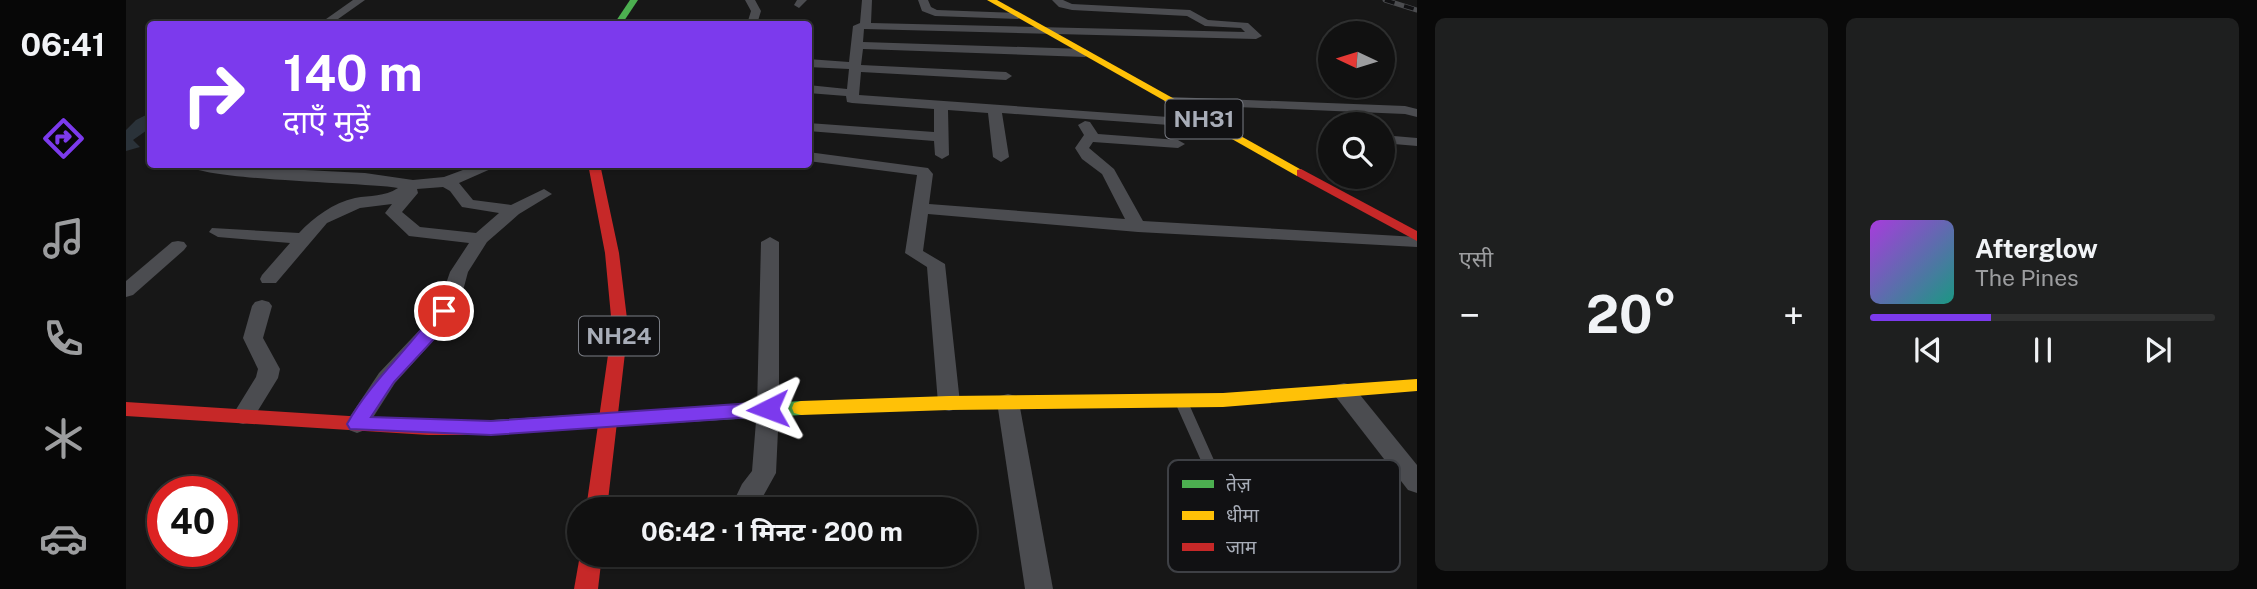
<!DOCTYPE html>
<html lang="hi">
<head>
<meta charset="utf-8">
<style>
  :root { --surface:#111; --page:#1e1f1f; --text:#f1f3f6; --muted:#9c9d9f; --line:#303131; --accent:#7c3aed }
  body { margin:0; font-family:"Public Sans","Noto Sans Devanagari",sans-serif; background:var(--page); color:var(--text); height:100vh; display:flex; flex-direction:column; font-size:26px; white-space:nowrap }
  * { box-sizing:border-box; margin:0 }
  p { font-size:23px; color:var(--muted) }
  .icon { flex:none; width:38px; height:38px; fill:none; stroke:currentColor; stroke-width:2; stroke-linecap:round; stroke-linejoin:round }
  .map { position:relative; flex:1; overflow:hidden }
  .details { display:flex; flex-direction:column; gap:18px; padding:18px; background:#090909; width:840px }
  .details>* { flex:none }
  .top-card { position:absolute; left:21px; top:21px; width:665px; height:147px; border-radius:7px; box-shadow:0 2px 5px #0004,0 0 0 2px var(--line); background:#7c3aed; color:#fff; overflow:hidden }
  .needle { width:46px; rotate:274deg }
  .tools { position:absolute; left:1192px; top:21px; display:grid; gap:14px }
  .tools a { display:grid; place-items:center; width:77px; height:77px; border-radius:50%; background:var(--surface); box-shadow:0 2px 5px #0004,0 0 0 2px var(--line); font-size:35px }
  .speed { position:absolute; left:21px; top:476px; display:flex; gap:14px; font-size:35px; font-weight:700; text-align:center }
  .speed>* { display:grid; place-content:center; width:91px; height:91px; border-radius:50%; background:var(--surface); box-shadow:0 2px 5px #0004,0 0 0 2px var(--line); line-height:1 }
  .speed .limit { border:10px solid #d22; background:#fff; color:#111 }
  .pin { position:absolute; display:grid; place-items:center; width:60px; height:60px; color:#fff; margin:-30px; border:4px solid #fff; border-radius:50%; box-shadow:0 2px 7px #0007 }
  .me { position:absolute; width:77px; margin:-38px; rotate:267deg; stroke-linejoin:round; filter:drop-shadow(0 0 5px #0008) }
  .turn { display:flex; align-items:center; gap:24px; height:147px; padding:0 21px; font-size:32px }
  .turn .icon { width:91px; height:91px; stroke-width:2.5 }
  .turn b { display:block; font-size:49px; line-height:60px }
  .big { font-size:52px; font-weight:700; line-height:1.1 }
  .details .widget { flex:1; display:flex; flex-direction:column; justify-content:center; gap:10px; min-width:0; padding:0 24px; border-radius:10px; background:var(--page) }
  .song { display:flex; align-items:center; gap:21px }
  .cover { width:84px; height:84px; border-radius:10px; background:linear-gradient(135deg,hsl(280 70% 55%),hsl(170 70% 35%)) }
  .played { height:7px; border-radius:4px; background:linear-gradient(90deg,var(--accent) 35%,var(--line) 35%) }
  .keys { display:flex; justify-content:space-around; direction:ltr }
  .heat { display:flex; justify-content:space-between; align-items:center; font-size:38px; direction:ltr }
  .details .tiles { flex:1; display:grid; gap:18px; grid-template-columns:repeat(2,1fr) }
  .trip { position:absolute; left:441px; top:497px; width:410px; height:70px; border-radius:35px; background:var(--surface); box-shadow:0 2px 5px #0004,0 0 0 2px var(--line); font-weight:700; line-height:70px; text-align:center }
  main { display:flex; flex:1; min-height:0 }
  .tabs { display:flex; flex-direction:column; width:126px; justify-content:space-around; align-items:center; background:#070707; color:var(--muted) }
  .tabs .icon { width:49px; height:49px }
  .tabs .active { color:var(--accent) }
  .tabs b { font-size:32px; color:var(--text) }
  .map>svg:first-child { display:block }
</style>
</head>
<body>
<main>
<nav class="tabs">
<b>06:41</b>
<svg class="icon active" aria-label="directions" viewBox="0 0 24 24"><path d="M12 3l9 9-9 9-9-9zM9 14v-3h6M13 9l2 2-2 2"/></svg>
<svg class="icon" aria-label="music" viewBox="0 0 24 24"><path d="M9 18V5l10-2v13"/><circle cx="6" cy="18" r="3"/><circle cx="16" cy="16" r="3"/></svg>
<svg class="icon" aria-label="phone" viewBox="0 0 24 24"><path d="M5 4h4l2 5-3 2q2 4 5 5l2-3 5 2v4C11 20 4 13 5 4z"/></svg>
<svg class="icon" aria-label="climate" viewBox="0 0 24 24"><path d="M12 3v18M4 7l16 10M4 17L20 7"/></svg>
<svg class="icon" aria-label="car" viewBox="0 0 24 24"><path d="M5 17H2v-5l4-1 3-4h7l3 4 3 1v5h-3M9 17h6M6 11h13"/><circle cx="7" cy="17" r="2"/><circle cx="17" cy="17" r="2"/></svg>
</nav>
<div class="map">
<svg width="1291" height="589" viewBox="0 0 1291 589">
  <rect width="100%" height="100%" fill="#171717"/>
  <path fill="#2a3239" d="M24,113V128L7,140L14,147L0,151V130L10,120Z"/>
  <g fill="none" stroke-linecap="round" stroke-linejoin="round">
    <path stroke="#4b4c50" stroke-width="12" d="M1055,401L1113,531"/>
    <g fill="#4b4c50" fill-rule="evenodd">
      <path d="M227,0H239L205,24H193Z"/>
      <path d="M619,0H629L635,11L631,24H621L625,11Z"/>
      <path d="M671,0H681L673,8L668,5Z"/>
      <path d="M736,0H746L745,23L1119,32L1115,28L1079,26L1061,16L946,10L933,7L926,0H937L946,4L1064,10L1082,20L1122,23L1136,36L1130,39L738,29L737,42L959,49L965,53L959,57L737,49L735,65L880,72L886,76L880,80L735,72L733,95L1085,120L1092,124L1085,128L876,113L883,157L875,162L867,157L862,113L822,110L823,155L816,159L809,155L808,141L682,131V123L808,132V109L726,103L721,102L720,96L682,93V85L721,89L723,69L682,67V59L723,62L727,26L734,23Z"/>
      <path d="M792,0H802L805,7L811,10L892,13L897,16L892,19L809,16L796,11Z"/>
      <path d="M1045,97L1279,106L1291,109V117L1279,114L1040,104L1038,101Z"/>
      <path d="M959,121L964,122L972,134L1052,140L1059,144L1052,148L967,142L963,148L988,169L1017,221L1291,237V247L1012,232L802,214L797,251L819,264L834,403L831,409L823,411L815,409L812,403L801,267L779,253L791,175L682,161V152L802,168L807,174L803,204L999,219L976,174L956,159L949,148L958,135L952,125Z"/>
      <path d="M1256,135L1291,138V146L1256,143Z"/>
      <path d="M58,164L239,173L287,180L318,177L353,164H376L333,183L347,200L385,205L418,189L426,194L393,214L361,242L342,272L335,298L318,329L269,383L239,430L231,433L223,430L219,424L253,373L303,320L315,298L324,272L343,243L283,236L259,213L266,204L234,208L201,223L150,283H136L134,279L136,275L164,243L92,237L83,232L86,228L173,233C188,217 207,203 229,198C245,195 258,197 272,188C234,182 77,181 58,164ZM317,187L324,191L336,207L373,213L350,233L294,227L276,212L292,193L291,189Z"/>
      <path d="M644,237L653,242V409L650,473L630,509H604L616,484L626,471L631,409L635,242Z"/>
      <path d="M52,241L58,242L61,246L58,250L7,295L0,297V281L46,242Z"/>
      <path d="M136,300L143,302L146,306L137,338L154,369L152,378L125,422L117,424L109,422L106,416L130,377L132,369L117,338L126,306L129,302Z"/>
      <path d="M1218,383L1226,385L1291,465V493L1282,490L1210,397L1207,391L1210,385Z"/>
      <path d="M882,394L890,396L893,402L927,589H899L871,402L874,396Z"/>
    </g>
    <g fill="#4caf50" fill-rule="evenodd">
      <path d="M504,0H512L496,24H488Z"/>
      <path d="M675,401L682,403L684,408L682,413L675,415L351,435L344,433L341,428L344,423L351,421Z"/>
    </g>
    <g fill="#ffc107" fill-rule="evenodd">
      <path d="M861,0H871L1181,173L1179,176H1171Z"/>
      <path d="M1291,379V391L1097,407L823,410L675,415L668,413L666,408L668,403L675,401L823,396L1097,393Z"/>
    </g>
    <g fill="#c62828" fill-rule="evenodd">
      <path d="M462,164H474L493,253L502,327L481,509H460L486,327L479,253Z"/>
      <path d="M1175,169L1291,231V241L1171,176V170Z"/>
      <path d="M0,402L302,421H351L358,423L361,428L358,433L351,435H302L0,416Z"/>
      <path d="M454,555H476L472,589H448Z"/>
    </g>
    <defs>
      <path id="rail" d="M1259,0L1291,10"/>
    </defs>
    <use href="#rail" stroke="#4b4c4f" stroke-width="5"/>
    <use href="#rail" stroke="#111113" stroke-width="3.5" stroke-dasharray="10" stroke-linecap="butt"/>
  </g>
  <path fill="#7c3aed" stroke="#51269a" stroke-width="2" d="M318,306L326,311L308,339L268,382L245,417L365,421L642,402L649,404L651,409L649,414L642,416L365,435L224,429L221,424C246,379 284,349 312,307Z"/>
  <g text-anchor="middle" stroke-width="7" stroke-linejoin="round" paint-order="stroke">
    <g fill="#111113" stroke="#7b7e86" stroke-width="2">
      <rect x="1039.5" y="99.5" width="77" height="39" rx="5"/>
      <rect x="453" y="316.5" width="80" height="39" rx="5"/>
    </g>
    <g font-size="23" font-weight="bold" fill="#a8adb8">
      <text x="1078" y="127">NH31</text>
      <text x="493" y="344">NH24</text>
    </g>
  </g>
  <rect x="1042" y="460" width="232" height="112" rx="10" fill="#111113" stroke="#3e4045" stroke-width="2"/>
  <rect x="1056" y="480" width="32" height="8" fill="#4caf50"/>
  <rect x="1056" y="511" width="32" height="9" fill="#ffc107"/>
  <rect x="1056" y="543" width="32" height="8" fill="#c62828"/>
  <g font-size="19" fill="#a8adb8">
    <text x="1100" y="491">तेज़</text>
    <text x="1100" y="522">धीमा</text>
    <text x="1100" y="554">जाम</text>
  </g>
</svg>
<div class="tools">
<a><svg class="needle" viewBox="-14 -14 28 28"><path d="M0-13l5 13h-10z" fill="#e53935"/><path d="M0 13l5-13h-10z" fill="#9c9d9f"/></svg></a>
<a><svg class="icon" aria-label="search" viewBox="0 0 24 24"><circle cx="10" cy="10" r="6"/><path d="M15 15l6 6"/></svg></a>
</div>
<div class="speed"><div class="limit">40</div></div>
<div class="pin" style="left:318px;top:311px;background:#d93025"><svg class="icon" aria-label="arrive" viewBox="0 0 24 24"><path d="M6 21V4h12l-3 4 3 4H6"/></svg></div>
<svg class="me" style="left:642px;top:409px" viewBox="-20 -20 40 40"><path d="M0-17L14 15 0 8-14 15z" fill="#7c3aed" stroke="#fff" stroke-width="4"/></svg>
<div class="trip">06:42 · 1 मिनट · 200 m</div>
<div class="top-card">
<div class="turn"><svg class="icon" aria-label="right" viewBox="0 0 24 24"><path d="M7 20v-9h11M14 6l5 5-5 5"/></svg><div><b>140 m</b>दाएँ मुड़ें</div></div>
</div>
</div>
<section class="details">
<div class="tiles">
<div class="widget"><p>एसी</p>
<div class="heat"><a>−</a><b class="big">20°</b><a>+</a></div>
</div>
<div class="widget">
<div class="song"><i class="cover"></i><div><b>Afterglow</b><p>The Pines</p></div></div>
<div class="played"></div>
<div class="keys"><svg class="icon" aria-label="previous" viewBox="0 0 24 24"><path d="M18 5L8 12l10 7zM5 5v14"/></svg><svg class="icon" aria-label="pause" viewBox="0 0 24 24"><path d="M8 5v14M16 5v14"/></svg><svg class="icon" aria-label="next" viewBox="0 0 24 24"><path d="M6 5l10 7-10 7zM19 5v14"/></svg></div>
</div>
</div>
</section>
</main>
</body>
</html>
